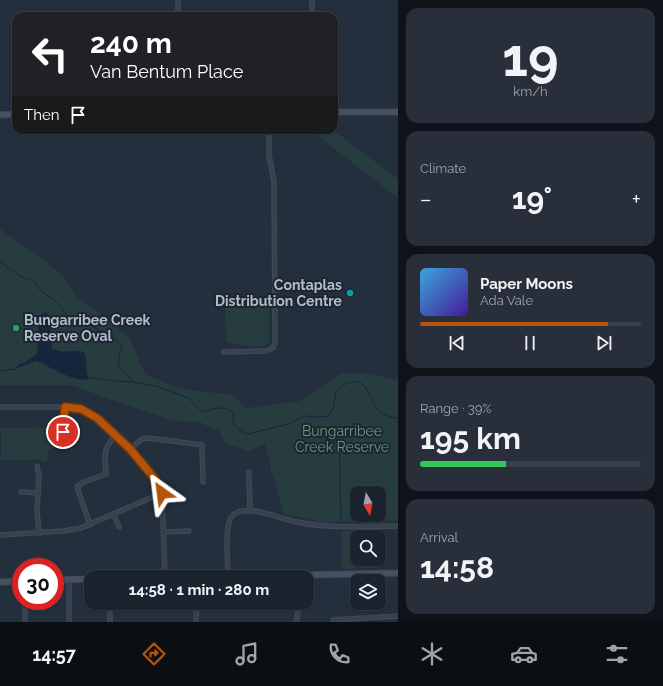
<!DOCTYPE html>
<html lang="en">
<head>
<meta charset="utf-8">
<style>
  :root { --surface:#1b232e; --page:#282f3a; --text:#f1f3f6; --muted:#a0a4aa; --line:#39404a; --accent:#b45309 }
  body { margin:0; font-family:Raleway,sans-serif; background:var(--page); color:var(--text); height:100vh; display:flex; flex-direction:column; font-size:15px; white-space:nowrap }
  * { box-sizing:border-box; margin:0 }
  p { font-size:13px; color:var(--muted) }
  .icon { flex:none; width:22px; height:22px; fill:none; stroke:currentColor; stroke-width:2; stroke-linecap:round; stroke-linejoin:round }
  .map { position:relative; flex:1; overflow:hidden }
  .details { display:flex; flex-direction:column; gap:8px; padding:8px; background:#0f1319; width:265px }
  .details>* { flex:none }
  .top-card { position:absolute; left:12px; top:12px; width:326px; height:122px; border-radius:12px; box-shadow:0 1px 3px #0004,0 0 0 1px var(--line); background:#202124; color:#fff; overflow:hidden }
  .needle { width:26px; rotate:170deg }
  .buttons { position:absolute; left:350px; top:486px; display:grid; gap:8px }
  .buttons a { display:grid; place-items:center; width:36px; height:36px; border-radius:8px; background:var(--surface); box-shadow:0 1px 3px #0004,0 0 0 1px var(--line); font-size:20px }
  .speed { position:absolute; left:12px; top:558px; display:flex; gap:8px; font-size:20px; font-weight:700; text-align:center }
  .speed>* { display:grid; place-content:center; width:52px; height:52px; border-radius:50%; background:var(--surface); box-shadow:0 1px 3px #0004,0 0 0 1px var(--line); line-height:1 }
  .speed .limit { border:6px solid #d22; background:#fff; color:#111 }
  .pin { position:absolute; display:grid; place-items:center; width:34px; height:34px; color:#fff; margin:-17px; border:2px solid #fff; border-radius:50%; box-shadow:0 1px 4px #0007 }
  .me { position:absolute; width:44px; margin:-22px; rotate:329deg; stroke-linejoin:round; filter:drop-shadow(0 0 3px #0008) }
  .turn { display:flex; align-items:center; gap:14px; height:84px; padding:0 12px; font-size:18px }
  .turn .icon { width:52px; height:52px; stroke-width:2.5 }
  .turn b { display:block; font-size:28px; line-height:34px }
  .then { display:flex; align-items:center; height:38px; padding:0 12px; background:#0003; gap:8px; font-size:15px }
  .big { font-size:30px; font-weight:700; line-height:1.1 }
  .details .widget { flex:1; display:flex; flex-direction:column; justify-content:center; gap:6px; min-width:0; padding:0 14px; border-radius:12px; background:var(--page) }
  .details .dial { align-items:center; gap:0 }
  .dial b { font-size:52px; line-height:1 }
  .song { display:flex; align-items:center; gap:12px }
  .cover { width:48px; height:48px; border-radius:6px; background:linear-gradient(135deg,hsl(200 70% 55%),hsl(260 70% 35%)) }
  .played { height:4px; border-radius:2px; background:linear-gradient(90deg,var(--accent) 85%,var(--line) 85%) }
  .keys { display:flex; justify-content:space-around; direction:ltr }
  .heat { display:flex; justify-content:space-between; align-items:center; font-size:22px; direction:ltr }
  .charge { height:6px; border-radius:3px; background:linear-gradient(90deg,#34c759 39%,var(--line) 0) }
  .trip { position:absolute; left:84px; top:570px; width:230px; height:40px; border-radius:12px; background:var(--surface); box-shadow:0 1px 3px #0004,0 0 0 1px var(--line); font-weight:700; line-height:40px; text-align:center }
  .tabs { display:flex; height:64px; justify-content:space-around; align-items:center; background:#0b0e12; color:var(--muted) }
  .tabs .icon { width:28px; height:28px }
  .tabs .on { color:var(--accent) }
  .tabs b { font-size:18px; color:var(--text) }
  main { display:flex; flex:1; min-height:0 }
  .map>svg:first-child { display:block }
</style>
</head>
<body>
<main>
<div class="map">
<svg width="398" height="622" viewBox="0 0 398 622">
  <rect width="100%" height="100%" fill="#242f3e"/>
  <g fill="#263c3f" fill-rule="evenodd">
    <path d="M310,130H333L398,179V198Z"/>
    <path d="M0,229L45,261L63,276L76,296L129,337L145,374L180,389L233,395L246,408L300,401L341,373H367L394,380H398V521L322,522L287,515L283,513L273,474L270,472L271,468L265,444L248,451L226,444L219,430L202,424V422L173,421L70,385H0ZM357,493H379V515H357Z"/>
    <path d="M269,304V344C258,349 236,345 226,341L225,305Z"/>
    <path d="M60,427L55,438L54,448L48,451L47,462L39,460H1V428Z"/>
    <path d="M375,530L376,537H357V559H376V568L341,569V531Z"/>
  </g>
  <path fill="#17263c" d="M46,312L50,318L52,348C64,356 72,348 84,352C88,360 85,371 89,379C74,383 51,367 37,361L14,369L20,364L24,363L37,354L39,319L41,314Z"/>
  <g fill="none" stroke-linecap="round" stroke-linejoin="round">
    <g stroke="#17263c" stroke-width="1">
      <path d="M0,262L24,278L34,281L40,290L55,301L64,311L67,317L74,318L86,322L93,327L109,334L122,346L119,356V368L134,382L159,387L188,398L202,412C212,410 226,403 233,414V423L237,428L242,432L248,434L288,424L304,416L320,417L328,416L333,409L336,391C340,387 346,383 352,382C369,380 369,400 378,410C383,415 391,418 398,418"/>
      <path d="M0,371L15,369"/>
      <path d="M87,377L114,381L134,382"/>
      <path d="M339,439L341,521"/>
    </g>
    <defs>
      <g id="street">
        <path d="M178,0V16"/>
        <path d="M312,0V16"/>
        <path d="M224,352L266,351L273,348L275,343L274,182L269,155V130"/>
        <path d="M0,407H70L84,410L97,418L130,449L155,479L162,493L165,577"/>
        <path d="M62,444L65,407"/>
        <path d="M130,449L142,439L149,438L202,445L203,482"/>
        <path d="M37,466L39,477L37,510L39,533"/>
        <path d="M249,472L250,511"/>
        <path d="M21,492L38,493"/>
        <path d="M114,515L119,527"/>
        <path d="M90,525L77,487L82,483L106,474C105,455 102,450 116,435"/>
        <path d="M164,532L189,531"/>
        <path d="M0,535L63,531L81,528L162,493"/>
        <path d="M228,577C228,564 224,524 232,516C246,502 280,519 297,522C330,529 365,526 398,526"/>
        <path d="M69,580V622"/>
        <path d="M25,601V622"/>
        <path d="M110,603V622"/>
        <path d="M333,620L398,616"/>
        <path d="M196,622L197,603"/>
        <path d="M296,622L298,613V603"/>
      </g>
      <g id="secondary">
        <path d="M334,112H398"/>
        <path d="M0,115L16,114"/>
        <path d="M211,577L398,573"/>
        <path d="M55,580L91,579"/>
        <path d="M0,582L21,581"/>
      </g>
    </defs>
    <use href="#street" stroke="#414a57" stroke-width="5.5"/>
    <use href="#secondary" stroke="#414a57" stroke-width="7"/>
    <use href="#street" stroke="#38414e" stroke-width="3.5"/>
    <use href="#secondary" stroke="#465061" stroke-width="5"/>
  </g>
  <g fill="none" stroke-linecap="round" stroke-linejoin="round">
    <defs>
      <path id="route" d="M63,432L65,407L81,409L97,418L130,449L155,479L162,493"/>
    </defs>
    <use href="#route" stroke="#753606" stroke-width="10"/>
    <use href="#route" stroke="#b45309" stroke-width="7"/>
  </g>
  <circle fill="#0f9aa8" stroke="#1d2633" stroke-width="1.5" cx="350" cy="293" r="4"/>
  <circle fill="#2e9e5b" stroke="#1d2633" stroke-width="1.5" cx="16" cy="328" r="4"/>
  <g text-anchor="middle" stroke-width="4" stroke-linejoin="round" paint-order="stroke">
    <g font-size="14" font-weight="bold" fill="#b4bcc9" stroke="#1d2633" text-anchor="end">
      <text x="342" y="290">Contaplas<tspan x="342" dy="16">Distribution Centre</tspan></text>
      <text x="24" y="325" text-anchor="start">Bungarribee Creek<tspan x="24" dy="16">Reserve Oval</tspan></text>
    </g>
    <g font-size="14" fill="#6b9a76" stroke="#1d2633">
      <text x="342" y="436">Bungarribee<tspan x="342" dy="16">Creek Reserve</tspan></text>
    </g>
  </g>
</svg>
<div class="buttons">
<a><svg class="needle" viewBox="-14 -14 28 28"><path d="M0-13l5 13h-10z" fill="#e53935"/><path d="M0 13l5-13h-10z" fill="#a0a4aa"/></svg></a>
<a><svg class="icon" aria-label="search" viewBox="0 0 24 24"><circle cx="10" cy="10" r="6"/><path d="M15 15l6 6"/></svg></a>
<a><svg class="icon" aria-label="layers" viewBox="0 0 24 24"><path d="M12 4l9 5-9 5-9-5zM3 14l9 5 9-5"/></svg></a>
</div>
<div class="speed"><div class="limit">30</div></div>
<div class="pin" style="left:63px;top:432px;background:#d93025"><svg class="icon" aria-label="arrive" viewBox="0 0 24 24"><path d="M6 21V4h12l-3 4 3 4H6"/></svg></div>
<svg class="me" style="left:162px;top:493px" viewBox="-20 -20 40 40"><path d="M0-17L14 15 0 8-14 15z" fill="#b45309" stroke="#fff" stroke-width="4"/></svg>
<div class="trip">14:58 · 1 min · 280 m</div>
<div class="top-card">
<div class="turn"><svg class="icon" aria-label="left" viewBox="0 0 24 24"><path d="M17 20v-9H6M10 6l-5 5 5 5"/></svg><div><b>240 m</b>Van Bentum Place</div></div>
<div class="then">Then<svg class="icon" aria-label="arrive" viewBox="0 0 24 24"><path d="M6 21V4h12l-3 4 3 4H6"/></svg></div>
</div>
</div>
<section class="details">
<div class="widget dial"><b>19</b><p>km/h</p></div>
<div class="widget"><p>Climate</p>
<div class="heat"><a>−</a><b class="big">19°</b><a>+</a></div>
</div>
<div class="widget">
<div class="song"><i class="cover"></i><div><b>Paper Moons</b><p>Ada Vale</p></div></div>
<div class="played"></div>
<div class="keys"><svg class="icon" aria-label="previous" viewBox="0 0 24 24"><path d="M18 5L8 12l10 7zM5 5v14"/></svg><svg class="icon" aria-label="pause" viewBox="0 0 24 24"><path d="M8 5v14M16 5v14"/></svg><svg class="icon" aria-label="next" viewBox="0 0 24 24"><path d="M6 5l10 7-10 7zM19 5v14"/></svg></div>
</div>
<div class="widget"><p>Range · 39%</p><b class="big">195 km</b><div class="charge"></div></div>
<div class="widget"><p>Arrival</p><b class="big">14:58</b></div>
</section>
</main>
<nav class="tabs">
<b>14:57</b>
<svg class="icon on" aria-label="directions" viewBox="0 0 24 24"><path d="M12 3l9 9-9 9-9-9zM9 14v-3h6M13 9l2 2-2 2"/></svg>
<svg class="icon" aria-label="music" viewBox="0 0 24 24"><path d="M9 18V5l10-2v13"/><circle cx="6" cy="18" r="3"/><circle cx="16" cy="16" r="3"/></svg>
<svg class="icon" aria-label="phone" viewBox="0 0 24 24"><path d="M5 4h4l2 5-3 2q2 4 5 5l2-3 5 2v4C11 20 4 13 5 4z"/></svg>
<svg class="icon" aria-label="climate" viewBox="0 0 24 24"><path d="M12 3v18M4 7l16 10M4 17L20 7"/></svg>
<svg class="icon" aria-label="car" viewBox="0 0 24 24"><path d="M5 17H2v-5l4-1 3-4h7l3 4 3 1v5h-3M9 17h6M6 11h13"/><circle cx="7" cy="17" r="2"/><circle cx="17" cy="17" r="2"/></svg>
<svg class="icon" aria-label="filters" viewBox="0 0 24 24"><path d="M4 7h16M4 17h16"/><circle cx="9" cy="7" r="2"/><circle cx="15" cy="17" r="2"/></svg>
</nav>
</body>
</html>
